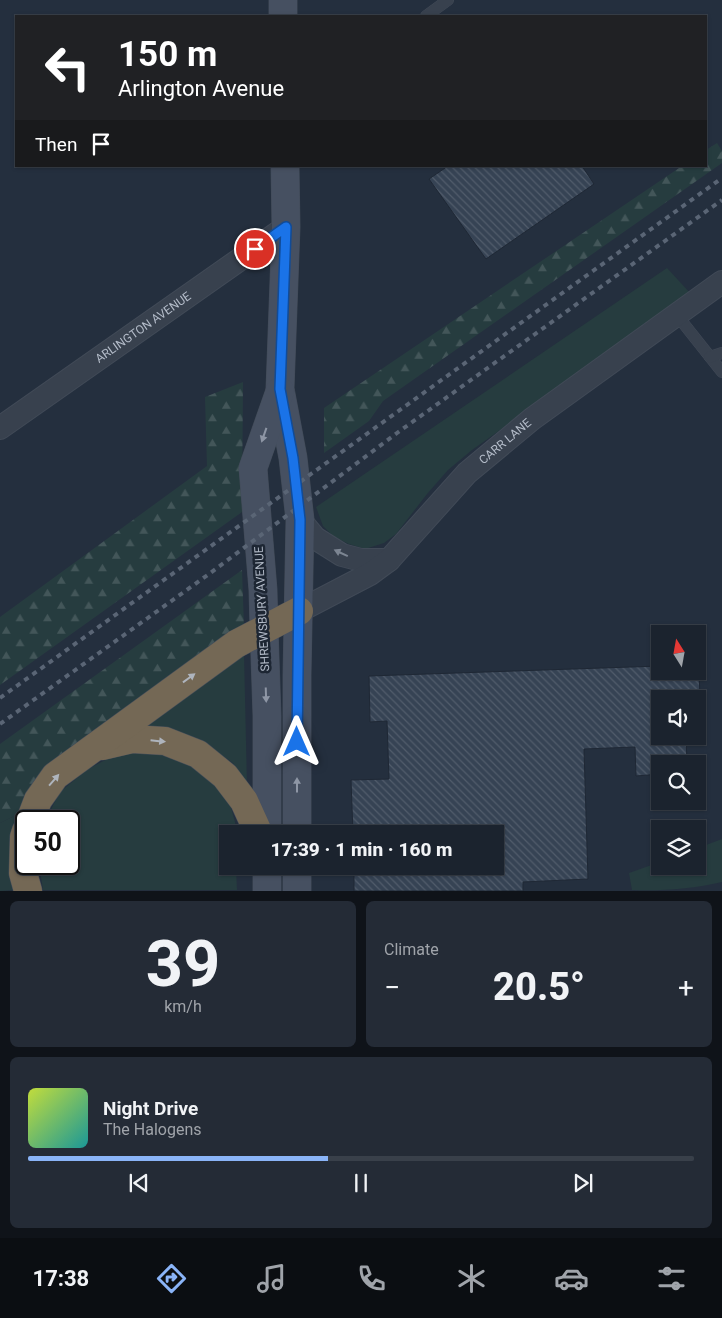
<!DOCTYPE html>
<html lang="en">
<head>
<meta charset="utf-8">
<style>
  :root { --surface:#1b232e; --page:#242b36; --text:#f1f3f6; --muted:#a0a4aa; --line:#39404a; --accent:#8ab4f8 }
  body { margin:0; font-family:Roboto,sans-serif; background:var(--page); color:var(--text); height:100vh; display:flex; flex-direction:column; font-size:19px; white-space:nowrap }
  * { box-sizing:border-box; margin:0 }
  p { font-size:16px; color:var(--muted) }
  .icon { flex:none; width:28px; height:28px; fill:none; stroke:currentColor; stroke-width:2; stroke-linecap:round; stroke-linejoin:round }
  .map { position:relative; height:891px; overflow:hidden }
  .drawer { display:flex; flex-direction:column; gap:10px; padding:10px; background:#0f1319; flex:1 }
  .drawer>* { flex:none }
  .top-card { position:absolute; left:15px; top:15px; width:692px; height:152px; border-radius:0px; box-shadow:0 1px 4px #0004,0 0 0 1px var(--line); background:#202124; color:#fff; overflow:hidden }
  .needle { width:32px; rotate:349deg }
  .controls { position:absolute; left:651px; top:625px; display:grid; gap:10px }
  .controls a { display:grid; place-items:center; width:55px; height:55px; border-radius:0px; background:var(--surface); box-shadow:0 1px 4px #0004,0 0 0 1px var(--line); font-size:25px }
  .speed { position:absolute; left:15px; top:810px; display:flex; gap:10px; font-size:25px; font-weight:700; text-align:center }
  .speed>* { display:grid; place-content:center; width:65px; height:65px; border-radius:50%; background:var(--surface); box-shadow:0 1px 4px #0004,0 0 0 1px var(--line); line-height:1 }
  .speed .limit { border:2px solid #111; border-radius:8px; background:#fff; color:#111 }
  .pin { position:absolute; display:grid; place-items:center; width:42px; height:42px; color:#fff; margin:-21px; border:2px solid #fff; border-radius:50%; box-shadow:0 1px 5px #0007 }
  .me { position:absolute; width:55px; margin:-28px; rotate:0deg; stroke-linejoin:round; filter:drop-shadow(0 0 4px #0008) }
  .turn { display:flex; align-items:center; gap:18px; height:105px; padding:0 20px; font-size:22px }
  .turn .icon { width:65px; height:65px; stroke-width:2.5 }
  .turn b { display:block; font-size:35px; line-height:42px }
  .then { display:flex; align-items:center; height:48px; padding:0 20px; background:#0003; gap:10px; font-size:19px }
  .big { font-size:38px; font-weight:800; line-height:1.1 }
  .drawer .tile { flex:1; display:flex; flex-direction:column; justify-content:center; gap:8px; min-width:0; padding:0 18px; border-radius:8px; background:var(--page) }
  .drawer .dial { align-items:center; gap:0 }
  .dial b { font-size:65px; line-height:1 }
  .song { display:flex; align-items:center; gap:15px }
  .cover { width:60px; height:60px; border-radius:8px; background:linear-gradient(135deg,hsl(70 70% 55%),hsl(180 70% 35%)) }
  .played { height:5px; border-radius:2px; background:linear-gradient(90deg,var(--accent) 45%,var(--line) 45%) }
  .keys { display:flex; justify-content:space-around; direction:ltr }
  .heat { display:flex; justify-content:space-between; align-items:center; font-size:28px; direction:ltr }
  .drawer .tiles { flex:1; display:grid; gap:10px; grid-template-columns:1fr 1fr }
  .tile:last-child { grid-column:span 2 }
  .trip { position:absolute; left:219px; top:825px; width:285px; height:50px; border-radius:0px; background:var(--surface); box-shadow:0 1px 4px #0004,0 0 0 1px var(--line); font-weight:800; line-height:50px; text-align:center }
  .menu { display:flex; height:80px; justify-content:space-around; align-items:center; background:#0b0e12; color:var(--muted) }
  .menu .icon { width:35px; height:35px }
  .menu .current { color:var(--accent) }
  .menu b { font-size:22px; color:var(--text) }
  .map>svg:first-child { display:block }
</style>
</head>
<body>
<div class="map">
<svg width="722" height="891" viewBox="0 0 722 891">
  <defs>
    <pattern id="forest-firs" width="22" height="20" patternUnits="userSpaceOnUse" patternTransform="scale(1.25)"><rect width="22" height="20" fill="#263c3f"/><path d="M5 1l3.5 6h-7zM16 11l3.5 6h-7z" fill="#435659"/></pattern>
    <pattern id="building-back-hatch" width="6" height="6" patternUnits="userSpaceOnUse" patternTransform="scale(1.25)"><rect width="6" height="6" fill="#364354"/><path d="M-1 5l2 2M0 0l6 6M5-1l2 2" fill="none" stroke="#515c6b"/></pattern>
  </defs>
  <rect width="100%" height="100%" fill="#242f3e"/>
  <g fill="#263c3f">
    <path d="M667,268L691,294L472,450L448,470L427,494L396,534L384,543L365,549L349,544L334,537L323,526L316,507Z"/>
    <path d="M244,653L247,786L233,763L208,746L179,731L153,729H138Z"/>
    <path d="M150,751L184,758L213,778L230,804L235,822L236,834H228V866H236L237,890H43L39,864H69V821H45L60,792L88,769L119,753Z"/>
    <path d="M20,813L9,854L12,883L14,890L0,891V823Z"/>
    <path d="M722,839V882C693,889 662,891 632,890L629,873L660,862V866H698V848Z"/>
  </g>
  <g fill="url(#forest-firs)">
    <path d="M717,143L722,151V163L383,401L369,421L324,453V408L682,166H706V150Z"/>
    <path d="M243,382L242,512L0,685V617L207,466L205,397Z"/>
    <path d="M242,570L244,627L55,761L24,796L20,813L0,823V744Z"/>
  </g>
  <g fill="url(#building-back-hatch)" stroke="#1f2835">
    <path d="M448,166H582L594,184L486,259L429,179Z"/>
    <path d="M660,666V671H699L700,699H660V736H686L687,764H660V774L636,776L635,747L584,749L588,879L523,882V891H354V866H495V834H353L351,780L389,779L387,721L370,722L369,676Z"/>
  </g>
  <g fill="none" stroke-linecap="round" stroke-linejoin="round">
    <defs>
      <g id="lane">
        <path d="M426,16L448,0"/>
        <path d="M676,314L722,372"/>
        <path d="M710,357L722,353"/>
      </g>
      <g id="street">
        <path id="s1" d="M0,428L286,227"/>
        <path d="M300,520L315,538L342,555L361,560H389"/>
        <path id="s2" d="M299,611L370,574L389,560L467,473L532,419L722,282"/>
      </g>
      <g id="secondary">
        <path d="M283,0V16"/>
        <path d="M285,166L286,227L280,389L293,458L300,520L297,675V834"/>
        <path d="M267,834V716L264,628L263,590L253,468L280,391"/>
        <path d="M267,866V891"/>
        <path d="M297,891V866"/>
      </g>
      <g id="highway">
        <path d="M102,746L132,739L165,741L198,754L225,776L244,801L259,834"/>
        <path d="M30,821L38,800L55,776L236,644L299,611"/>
        <path d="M26,831L24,837L23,873L28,891"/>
      </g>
    </defs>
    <use href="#lane" stroke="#414a57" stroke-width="12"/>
    <use href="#street" stroke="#414a57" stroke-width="24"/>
    <use href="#secondary" stroke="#414a57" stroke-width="29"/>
    <use href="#highway" stroke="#434c59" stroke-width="29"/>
    <use href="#lane" stroke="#38414e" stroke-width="11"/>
    <use href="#street" stroke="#38414e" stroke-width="22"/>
    <use href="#secondary" stroke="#465061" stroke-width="28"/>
    <use href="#highway" stroke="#746855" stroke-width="28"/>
    <g stroke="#5a6575" stroke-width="4" stroke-dasharray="5 5" stroke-linecap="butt">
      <path d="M0,698L722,178"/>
      <path d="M0,724L209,574L397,433L722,200"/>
    </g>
  </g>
  <defs><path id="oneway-solid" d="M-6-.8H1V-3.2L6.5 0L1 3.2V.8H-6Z" transform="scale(1.25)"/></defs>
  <g fill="#8e96a5">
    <use href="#oneway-solid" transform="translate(264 435) rotate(109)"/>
    <use href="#oneway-solid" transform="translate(266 695) rotate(88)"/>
    <use href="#oneway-solid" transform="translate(297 785) rotate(-90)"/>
  </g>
  <use fill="#7c8592" href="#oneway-solid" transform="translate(341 553) rotate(-155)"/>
  <g fill="#aeb4bd">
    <use href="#oneway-solid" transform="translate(189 678) rotate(-36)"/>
    <use href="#oneway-solid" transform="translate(158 741) rotate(6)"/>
    <use href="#oneway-solid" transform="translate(54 780) rotate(-49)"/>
  </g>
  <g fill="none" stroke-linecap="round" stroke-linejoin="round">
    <defs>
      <path id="route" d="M255,249L286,227L280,389L293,458L300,520L297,742"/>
    </defs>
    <use href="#route" stroke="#114b97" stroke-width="12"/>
    <use href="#route" stroke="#1a73e8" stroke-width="9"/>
  </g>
  <g text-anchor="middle" stroke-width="5" stroke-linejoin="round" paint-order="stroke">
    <g font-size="12" fill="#b4bcc9" stroke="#1d2633">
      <text dy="4" stroke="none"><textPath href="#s1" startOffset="175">ARLINGTON AVENUE</textPath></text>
      <text dy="4" stroke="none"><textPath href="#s2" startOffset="270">CARR LANE</textPath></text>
      <text transform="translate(262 609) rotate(-93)" y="4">SHREWSBURY AVENUE</text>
    </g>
  </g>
</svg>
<div class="controls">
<a><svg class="needle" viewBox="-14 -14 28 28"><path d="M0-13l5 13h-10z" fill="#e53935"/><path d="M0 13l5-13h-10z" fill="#a0a4aa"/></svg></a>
<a><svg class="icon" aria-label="sound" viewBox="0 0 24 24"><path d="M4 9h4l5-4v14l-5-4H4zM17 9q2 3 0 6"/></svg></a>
<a><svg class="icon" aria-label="search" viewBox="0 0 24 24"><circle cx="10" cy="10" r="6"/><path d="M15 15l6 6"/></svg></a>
<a><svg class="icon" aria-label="layers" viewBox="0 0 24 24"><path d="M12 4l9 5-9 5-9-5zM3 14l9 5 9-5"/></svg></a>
</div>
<div class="speed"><div class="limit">50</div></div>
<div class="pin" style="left:255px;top:249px;background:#d93025"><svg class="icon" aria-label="arrive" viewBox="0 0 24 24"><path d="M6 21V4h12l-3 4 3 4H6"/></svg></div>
<svg class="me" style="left:297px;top:742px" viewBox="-20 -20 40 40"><path d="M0-17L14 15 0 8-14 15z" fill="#1a73e8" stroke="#fff" stroke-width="4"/></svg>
<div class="trip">17:39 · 1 min · 160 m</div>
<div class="top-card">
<div class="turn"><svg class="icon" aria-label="left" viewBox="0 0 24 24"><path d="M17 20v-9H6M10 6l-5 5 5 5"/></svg><div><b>150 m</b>Arlington Avenue</div></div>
<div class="then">Then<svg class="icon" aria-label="arrive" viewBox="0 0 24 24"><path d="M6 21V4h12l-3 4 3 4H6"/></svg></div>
</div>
</div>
<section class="drawer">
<div class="tiles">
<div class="tile dial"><b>39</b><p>km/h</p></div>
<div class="tile"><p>Climate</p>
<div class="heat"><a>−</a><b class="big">20.5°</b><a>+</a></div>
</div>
<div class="tile">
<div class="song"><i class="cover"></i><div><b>Night Drive</b><p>The Halogens</p></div></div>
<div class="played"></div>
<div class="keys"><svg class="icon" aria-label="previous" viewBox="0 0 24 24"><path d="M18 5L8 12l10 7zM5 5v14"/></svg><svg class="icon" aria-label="pause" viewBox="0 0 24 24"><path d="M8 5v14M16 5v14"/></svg><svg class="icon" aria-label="next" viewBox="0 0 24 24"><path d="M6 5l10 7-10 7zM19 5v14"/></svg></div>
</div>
</div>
</section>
<nav class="menu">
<b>17:38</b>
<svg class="icon current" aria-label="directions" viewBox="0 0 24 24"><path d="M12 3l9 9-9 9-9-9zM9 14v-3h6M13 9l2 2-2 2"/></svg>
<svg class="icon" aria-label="music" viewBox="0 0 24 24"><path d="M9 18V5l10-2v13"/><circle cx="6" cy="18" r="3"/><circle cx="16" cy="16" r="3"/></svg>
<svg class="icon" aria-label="phone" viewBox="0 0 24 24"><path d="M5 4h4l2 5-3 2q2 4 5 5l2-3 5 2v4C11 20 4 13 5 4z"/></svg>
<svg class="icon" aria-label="climate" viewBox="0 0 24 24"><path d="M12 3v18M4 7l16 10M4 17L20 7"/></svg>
<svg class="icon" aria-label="car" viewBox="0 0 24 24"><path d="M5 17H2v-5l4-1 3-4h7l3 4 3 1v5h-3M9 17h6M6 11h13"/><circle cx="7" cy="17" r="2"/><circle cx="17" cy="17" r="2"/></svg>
<svg class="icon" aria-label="filters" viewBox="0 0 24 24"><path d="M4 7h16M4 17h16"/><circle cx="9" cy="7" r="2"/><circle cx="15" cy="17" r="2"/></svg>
</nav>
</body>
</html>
